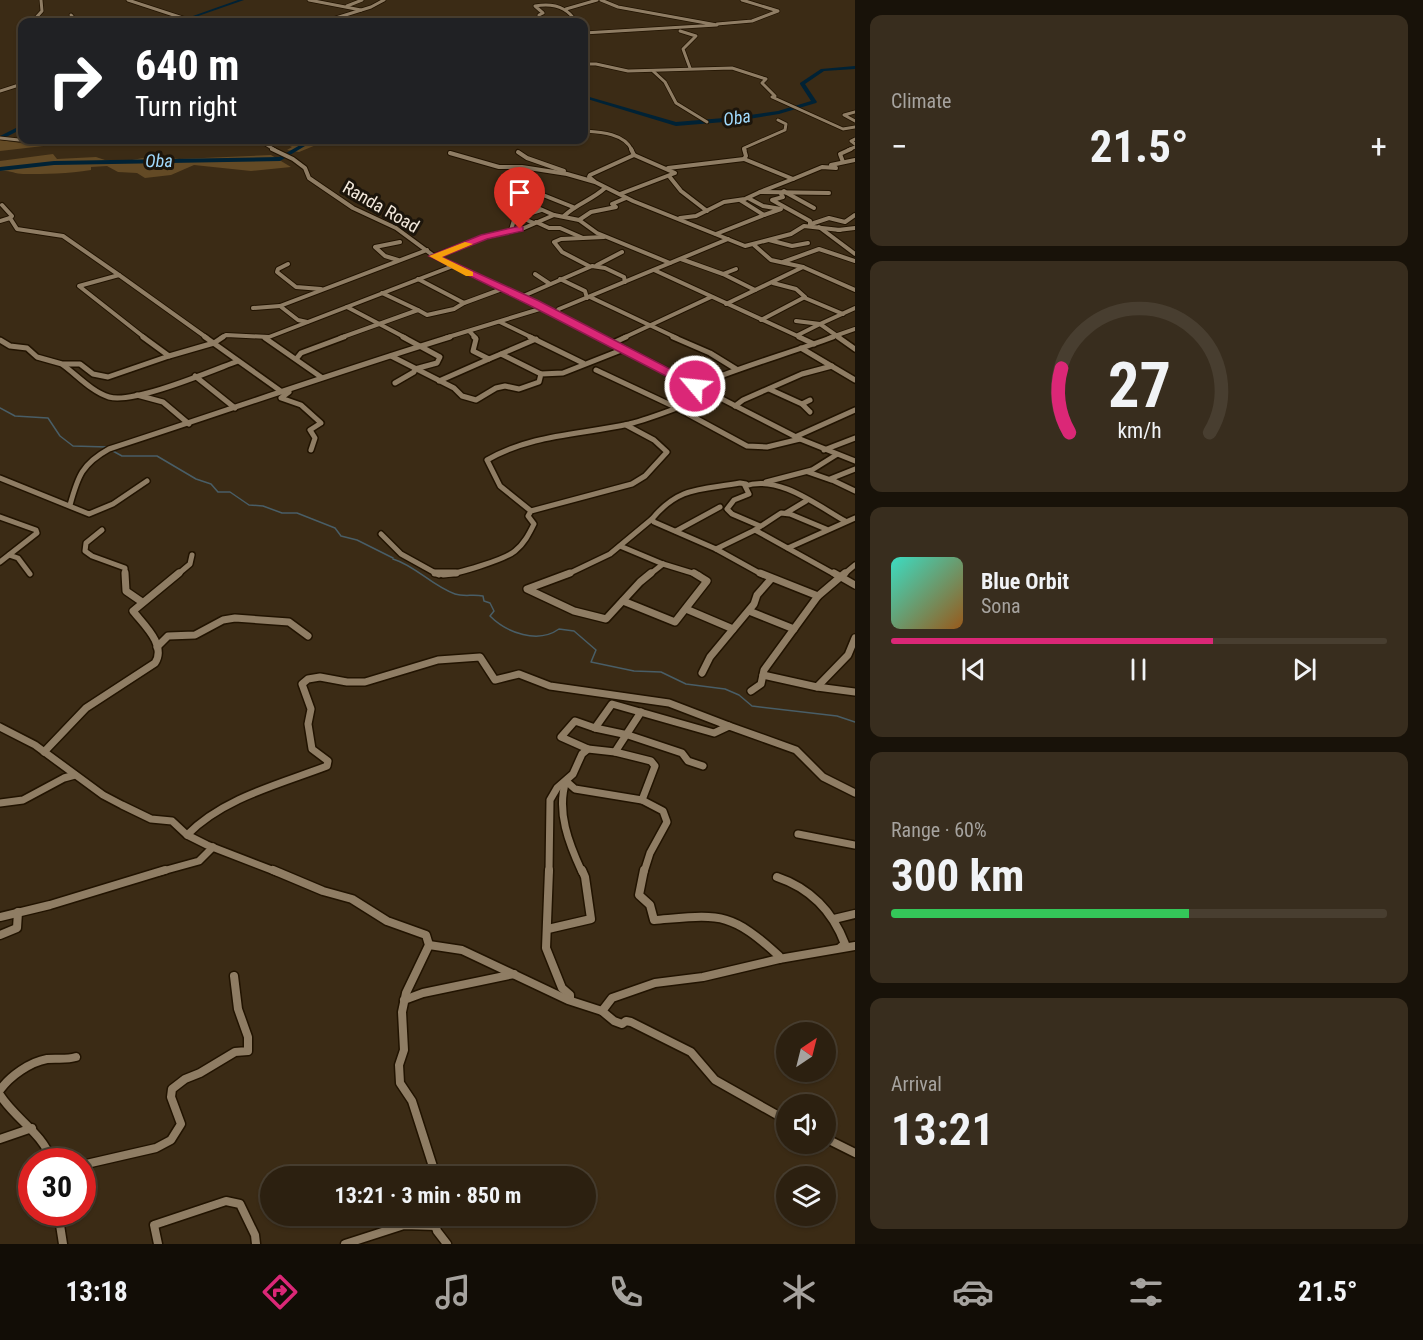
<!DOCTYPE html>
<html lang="en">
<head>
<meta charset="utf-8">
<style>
  :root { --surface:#2c2010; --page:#382d1e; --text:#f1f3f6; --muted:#a6a39f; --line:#483e30; --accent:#db2777 }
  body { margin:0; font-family:"Roboto Condensed",sans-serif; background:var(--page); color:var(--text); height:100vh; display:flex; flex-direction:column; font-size:22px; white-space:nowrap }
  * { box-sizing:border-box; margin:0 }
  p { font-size:20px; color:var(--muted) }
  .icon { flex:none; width:33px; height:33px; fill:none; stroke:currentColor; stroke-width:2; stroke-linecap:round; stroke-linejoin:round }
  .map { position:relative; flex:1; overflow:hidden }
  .sheet { display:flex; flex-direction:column; gap:15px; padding:15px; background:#181209; width:568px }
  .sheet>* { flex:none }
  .hud { position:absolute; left:18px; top:18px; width:570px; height:126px; border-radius:12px; box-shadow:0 2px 4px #0004,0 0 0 2px var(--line); background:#202124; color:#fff; overflow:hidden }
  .needle { width:39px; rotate:35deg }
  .tools { position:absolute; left:776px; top:1022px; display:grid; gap:12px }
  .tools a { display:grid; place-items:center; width:60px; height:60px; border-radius:50%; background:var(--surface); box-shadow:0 2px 4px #0004,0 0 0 2px var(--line); font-size:30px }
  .speed { position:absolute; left:18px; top:1148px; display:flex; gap:12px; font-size:30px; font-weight:700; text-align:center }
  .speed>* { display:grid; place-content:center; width:78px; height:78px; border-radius:50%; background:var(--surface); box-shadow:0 2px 4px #0004,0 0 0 2px var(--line); line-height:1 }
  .speed .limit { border:9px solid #d22; background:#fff; color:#111 }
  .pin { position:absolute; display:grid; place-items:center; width:51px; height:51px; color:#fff; margin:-62px -26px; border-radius:50% 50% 50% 0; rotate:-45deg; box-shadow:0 0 6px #0007 }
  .pin .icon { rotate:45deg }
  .me { position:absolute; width:66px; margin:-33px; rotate:298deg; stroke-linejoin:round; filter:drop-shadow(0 0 4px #0008) }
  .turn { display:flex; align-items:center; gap:21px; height:126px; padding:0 18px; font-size:27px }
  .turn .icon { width:78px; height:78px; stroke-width:2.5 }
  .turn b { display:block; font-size:42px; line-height:51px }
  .big { font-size:45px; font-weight:700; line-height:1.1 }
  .sheet .tile { flex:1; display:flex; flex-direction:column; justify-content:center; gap:9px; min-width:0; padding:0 21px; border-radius:12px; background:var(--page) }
  .sheet .dial { align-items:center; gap:0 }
  .dial svg { height:156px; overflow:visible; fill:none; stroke:var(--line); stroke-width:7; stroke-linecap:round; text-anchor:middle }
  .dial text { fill:var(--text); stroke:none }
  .song { display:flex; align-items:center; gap:18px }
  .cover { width:72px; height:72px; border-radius:9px; background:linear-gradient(135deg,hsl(170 70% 55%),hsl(30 70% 35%)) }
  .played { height:6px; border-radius:3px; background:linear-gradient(90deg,var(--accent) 65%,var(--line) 65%) }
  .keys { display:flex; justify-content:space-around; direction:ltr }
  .heat { display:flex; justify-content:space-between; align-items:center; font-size:33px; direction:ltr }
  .charge { height:9px; border-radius:4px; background:linear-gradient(90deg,#34c759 60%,var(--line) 0) }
  .trip { position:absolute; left:260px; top:1166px; width:336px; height:60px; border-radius:30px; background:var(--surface); box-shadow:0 2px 4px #0004,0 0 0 2px var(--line); font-weight:700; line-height:60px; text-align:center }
  .tab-bar { display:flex; height:96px; justify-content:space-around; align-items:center; background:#120d06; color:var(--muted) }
  .tab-bar .icon { width:42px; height:42px }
  .tab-bar .active { color:var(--accent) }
  .tab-bar b { font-size:27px; color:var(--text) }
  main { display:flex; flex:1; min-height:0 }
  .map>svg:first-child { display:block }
</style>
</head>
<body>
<main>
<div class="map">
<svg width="855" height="1244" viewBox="0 0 855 1244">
  <rect width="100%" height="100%" fill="#3b2b15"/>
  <g fill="#634a25">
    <path d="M0,140L27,144L32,140H79L78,142L0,151Z"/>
    <path d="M291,140H383L364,141L351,146L343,141L330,146L321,143L299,152L287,150L292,147L281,142Z"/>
    <path d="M53,154L57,159L96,157L105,160H132L154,156L179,159L271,155L291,167L251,171L194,165L171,175L145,178L137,173L118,172L107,166L91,167V170C68,174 46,174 23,174C15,174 9,170 0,171V161Z"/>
  </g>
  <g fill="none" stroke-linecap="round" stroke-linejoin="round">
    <g stroke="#495e67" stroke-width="1.5">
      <path d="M0,408L15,416L48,418L60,436L73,446L107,447"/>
      <path d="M111,450L122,456H157L196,479L211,484L218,492H230L249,505L263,506L282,513H297L335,528L341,536L357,540L393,558"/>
      <path d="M393,559C416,566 432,586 455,594C464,597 473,594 483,596L484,601L490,603L494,611L490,616C507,633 538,644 559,629L574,631L596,650L591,662L634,671L661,672L686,684L725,689L739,695L752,706L837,716L855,722"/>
    </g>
    <g fill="#002235" fill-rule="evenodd">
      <path d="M238,0H244L181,22H176Z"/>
      <path d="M855,66V69L824,71L805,84L817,102L816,103L779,114L736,121L676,126L584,98V96H586L676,122L736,117L778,111L811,101L800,84V83L821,69Z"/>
      <path d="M20,126H22V129L0,140V136Z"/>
      <path d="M309,140H315L280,161L54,165L0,171V167L54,161L279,157Z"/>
    </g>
    <defs>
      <g id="minor-far4">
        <path d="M128,0L195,22"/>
        <path d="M309,0L361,10"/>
        <path d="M347,6L362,0"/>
        <path d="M566,9L597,0"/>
        <path d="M71,15L75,20L93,22"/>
        <path d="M533,21L539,19V15L543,13L535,6C552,3 567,6 576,22"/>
        <path d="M32,22L42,11L41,0"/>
        <path d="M114,22H128"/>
        <path d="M167,22L180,18"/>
        <path d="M323,22L371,7L384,0"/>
        <path d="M717,24L752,21L778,11L742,0"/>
        <path d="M680,31L696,36L683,49L690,68"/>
        <path d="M584,33L717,25L618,7L601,0"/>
        <path d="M584,64H596L628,71L732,68L766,79L762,83L775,96L772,97L843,129L855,127"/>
        <path d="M653,71L665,82L676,103L707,122"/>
        <path d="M0,91L22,84"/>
        <path d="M855,112L844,115L855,121"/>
        <path d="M584,131C600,132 624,133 632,150"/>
        <path d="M0,138L19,140"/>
        <path d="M855,139L851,141L855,144"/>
        <path d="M259,140L275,150"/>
        <path d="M745,150L744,148L785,130L786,124L778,120"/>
        <path d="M848,150L855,147"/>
      </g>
      <g id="minor-far3">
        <path d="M272,149L293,159L305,168L309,178L353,208L396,228L434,256L604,338"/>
        <path d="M631,149L634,155"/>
        <path d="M744,149L746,156L744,159L793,179L760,192"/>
        <path d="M518,152L527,158L564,171"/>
        <path d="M450,153L499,167H522L567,174L595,182L633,201L745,246L791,234L804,226L840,230"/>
        <path d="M843,162L840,154L851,149"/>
        <path d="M668,168L744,159"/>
        <path d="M669,176L681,191L707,211"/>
        <path d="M793,179L822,167L836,168L831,165L855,160"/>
        <path d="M594,181L589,177L590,175L634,155L675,173L620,194"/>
        <path d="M784,191L781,194L783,197L772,200L810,221V225"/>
        <path d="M785,192L814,208"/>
        <path d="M748,198L763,206L781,209L764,215"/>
        <path d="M2,205L12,216L10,218L17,229L63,236L119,275"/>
        <path d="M573,207L543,195L524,202L554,215L579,220L597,233L670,263"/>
        <path d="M564,216C576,204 592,200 605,188"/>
        <path d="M519,217L541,210"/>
        <path d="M680,218L696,216L724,202L745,199L760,192L829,193"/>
        <path d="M579,220L591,212L616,207L612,204L626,198"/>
        <path d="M0,221L10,218"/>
        <path d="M536,222L549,228H560L583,238"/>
        <path d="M811,224L829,218L845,222L855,215"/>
        <path d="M819,227L855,254"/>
        <path d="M511,230L514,220L519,217L534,223"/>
        <path d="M838,230L855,228"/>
        <path d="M716,234L764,215L740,200"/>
        <path d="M769,240L792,246L808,243"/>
        <path d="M754,245L771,260L803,267L855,290"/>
        <path d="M434,256L484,237L524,228L554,215"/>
        <path d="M681,259L723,274L736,269"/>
        <path d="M398,260L385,256L375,247L400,242"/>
        <path d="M783,262L819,249L855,261"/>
        <path d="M288,264L278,269L277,272L296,287L321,289"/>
        <path d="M597,265L622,252"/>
        <path d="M589,266L562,252L554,242L561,239L604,237"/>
        <path d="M654,270L802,338"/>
        <path d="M535,274L550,284"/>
        <path d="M723,274L755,290"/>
        <path d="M418,279L464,303L502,289"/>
        <path d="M560,279L585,291L587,298"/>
        <path d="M382,293L418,310"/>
        <path d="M521,297L592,266L605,268L624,277L625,282"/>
        <path d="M590,297L677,338"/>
        <path d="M805,298L843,314"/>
        <path d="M726,304L803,267"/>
        <path d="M280,306L298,320L307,322"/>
        <path d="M347,307L406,338"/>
        <path d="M253,308L280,306L427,250"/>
        <path d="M554,314L559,309L728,239"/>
        <path d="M761,320L805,297L796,289L773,283"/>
        <path d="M796,321L820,324L855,308"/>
        <path d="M500,322L533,338"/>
        <path d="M470,332L476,338"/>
        <path d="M798,335L820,324L840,338"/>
        <path d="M145,338L79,286L119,275L207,338"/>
        <path d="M221,338L226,335L269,337L453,266"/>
        <path d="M340,338L418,310L427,315L454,309L464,303"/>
        <path d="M445,338L543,308"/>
        <path d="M623,338L711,297"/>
        <path d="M829,338L855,329"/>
      </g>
      <g id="minor-far2">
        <path d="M205,337L282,392"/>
        <path d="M474,337L476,339L473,351L489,359L501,354L541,374"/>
        <path d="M530,337L583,363"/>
        <path d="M601,337L800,439L855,461"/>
        <path d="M673,337L710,353L736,369"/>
        <path d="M799,337L814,344"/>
        <path d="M838,337L855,349"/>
        <path d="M265,338L321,377"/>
        <path d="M0,340L10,346L27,348L37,357L62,364H80L93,374L108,377L169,356L143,337"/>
        <path d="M613,343L626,337"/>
        <path d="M801,348L855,380"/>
        <path d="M501,354L536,339"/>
        <path d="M169,356L214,343L223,337"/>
        <path d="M391,356L454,388L462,396L476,400L496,388L505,386L519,389L539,382L541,374L563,373L624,349"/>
        <path d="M297,358L301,353L344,337"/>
        <path d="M63,365C77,375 92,392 109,397C134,404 211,371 238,361"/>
        <path d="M596,370L675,407L747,446L767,447L800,439"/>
        <path d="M195,376L235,408"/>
        <path d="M439,381L489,359"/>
        <path d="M395,383L414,372L415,369L437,363L440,357L403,337"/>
        <path d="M695,386C740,367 787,354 833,337"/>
        <path d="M769,389L802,404L810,400"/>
        <path d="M289,392L281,398L301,405L321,423L310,430L315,438L311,450"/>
        <path d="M137,395L163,402L189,424"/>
        <path d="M802,404L810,412"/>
        <path d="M735,406L743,400L802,374L832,366"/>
        <path d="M679,409L711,395"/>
        <path d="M795,437L855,410"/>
        <path d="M824,450L855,438"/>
        <path d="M855,469L830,479L855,491"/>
        <path d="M808,472L831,480"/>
        <path d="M0,478L89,514L113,504L147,481"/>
        <path d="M766,482L812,470L836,455"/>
        <path d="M746,484L740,483C701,490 679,486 652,519L654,522L716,549L763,575"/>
        <path d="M70,505C78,476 82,464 109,449C223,412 336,372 450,337"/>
        <path d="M531,511L500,486L487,460C532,434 580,435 629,424C645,420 661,414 677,408"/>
        <path d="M786,513L806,501"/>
        <path d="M0,517L36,530L37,533L0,562"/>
        <path d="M760,526L732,514L727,509L734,500L749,494L745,486C778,474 818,506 845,521"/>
        <path d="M102,530L86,543L85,551L92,556L125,568V575"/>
        <path d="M755,530L836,575"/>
        <path d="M676,531L720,507"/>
        <path d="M381,534L401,554L439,575"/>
        <path d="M620,546L663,564L699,575"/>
        <path d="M788,548L855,518"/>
        <path d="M716,549L755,530L781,513L790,514L826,529"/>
        <path d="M9,555L18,558L30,574"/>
        <path d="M177,575L190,564L192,555"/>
        <path d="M443,575C457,574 504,560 515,551C524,544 529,534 534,524L528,516L531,511L632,484L645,476L667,452L654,440L626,425"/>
        <path d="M566,575L610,554L652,519"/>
        <path d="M649,575L663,564"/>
        <path d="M843,575L855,565"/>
      </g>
      <g id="minor-far1">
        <path d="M125,573L126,591L142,602"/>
        <path d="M435,573H456"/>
        <path d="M570,573L527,589L574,611L606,619L640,582L651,573"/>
        <path d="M760,573L818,596"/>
        <path d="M834,573L855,585"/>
        <path d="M623,601L675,622L707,581L694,573"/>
        <path d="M686,609L733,629"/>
        <path d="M749,611L794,629"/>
        <path d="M157,647L168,636L195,635L223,620L235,618L289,622L308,636"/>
        <path d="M702,673L710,657L754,604L757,595L771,579"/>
        <path d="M763,675L817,687L848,655L855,638"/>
        <path d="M817,687L855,692"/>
        <path d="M751,691L761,684L764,670L818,596L845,573"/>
        <path d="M0,727L35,745L103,795L122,805L151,819L172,821L187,835L207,845L277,872"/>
        <path d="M595,728L628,735L682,753L688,761L703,766"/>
        <path d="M588,749L615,752L641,712"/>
        <path d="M44,752L86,708L155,663C167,645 143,624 133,611L179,573"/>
        <path d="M642,800L663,811L667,822L650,853L644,872"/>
        <path d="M0,803L23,800L64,778L75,775"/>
        <path d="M798,834L855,845"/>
        <path d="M187,835C223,798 280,784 327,766L328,761L312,749L308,724L311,709L302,684L308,679L320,677L347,682H365L438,660L480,657L495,680L519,674L550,686L669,703L729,726"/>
        <path d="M159,872L199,861L213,847"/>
        <path d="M549,872L550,800L557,788L573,774L582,754L588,749L561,737L575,721L595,728L612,704L714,733L729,726L796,750L823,777L855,793"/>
        <path d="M582,872C569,844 556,811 566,781L575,789L642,800L655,766L651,761L615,752"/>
      </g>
      <g id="minor">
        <path d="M273,870L323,891L352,899L387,921L426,935L429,945L406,993L402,1012L404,1050L399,1065L400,1083L412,1101L436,1176"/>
        <path d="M549,870L546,948L562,988L570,995V999"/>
        <path d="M644,870L639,895L650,905L654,920C719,915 729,910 779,956V959"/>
        <path d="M777,877C810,888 833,912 845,944L841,947"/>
        <path d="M0,917L50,905L165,870"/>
        <path d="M834,919L855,914"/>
        <path d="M548,929L591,919L585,877L582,870"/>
        <path d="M0,935L17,928L18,912"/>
        <path d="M429,945L462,950L568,1000L602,1011L614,1021L622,1024L626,1021L631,1022L691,1052L715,1080L786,1120"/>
        <path d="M404,1000L423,993L514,974"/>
        <path d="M602,1011L612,998L655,983L703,977L779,959L855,946"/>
        <path d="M0,1090C10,1076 30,1062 47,1059C57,1058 66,1060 76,1057"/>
        <path d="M0,1095C16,1120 42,1132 52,1161"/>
        <path d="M825,1138L855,1153"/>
        <path d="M0,1139L32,1128"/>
        <path d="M82,1165L156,1148L171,1140L181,1124L171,1097L172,1089L185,1079L200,1073L235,1052L248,1051V1037L238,1009L234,976"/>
        <path d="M58,1212L63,1244"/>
        <path d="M432,1215L437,1231L447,1244"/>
        <path d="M158,1244L154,1225L226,1201L240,1204L255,1235L256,1244"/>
        <path d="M345,1244L404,1225L436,1226"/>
      </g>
    </defs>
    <use href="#minor-far4" stroke="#211300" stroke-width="4.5"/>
    <use href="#minor-far3" stroke="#211300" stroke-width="6"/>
    <use href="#minor-far2" stroke="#211300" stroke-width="8"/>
    <use href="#minor-far1" stroke="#211300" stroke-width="10"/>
    <use href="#minor" stroke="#211300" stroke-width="11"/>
    <use href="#minor-far4" stroke="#8f7d64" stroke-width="3"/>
    <use href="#minor-far3" stroke="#8f7d64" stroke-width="4"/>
    <use href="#minor-far2" stroke="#8f7d64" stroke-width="5"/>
    <use href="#minor-far1" stroke="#8f7d64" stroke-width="7"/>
    <use href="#minor" stroke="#8f7d64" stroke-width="8"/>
  </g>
  <path fill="#db2777" stroke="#8e194d" stroke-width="1.5" d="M520,226L523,227V231L487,239L442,257L539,301L699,384V389H691L531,306L429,256L481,235Z"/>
  <path fill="#f59e0b" d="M465,242L473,244L442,257L473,272V276H466L429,256Z"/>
  <g text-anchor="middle" stroke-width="6" stroke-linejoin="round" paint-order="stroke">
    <g font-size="18" font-style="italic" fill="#a0d9fc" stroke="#1c150b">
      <text transform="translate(737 118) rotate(-9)" y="6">Oba</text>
      <text transform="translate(159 161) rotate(-1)" y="6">Oba</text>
    </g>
    <g font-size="18" fill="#f3e9dc" stroke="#1c150b">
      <text transform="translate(381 207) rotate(30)" y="6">Randa Road</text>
    </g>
  </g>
</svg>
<div class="tools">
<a><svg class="needle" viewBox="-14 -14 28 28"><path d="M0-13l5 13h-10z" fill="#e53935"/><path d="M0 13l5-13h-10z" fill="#a6a39f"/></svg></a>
<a><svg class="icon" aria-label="sound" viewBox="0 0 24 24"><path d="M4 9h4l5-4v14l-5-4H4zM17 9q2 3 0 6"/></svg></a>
<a><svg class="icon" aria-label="layers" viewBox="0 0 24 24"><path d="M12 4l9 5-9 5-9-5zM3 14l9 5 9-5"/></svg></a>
</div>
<div class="speed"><div class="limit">30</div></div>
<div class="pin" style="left:520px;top:229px;background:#d93025"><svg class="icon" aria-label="arrive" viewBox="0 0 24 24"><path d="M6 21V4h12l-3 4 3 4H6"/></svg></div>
<svg class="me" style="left:695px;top:386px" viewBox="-20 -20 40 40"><circle r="17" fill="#db2777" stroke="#fff" stroke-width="3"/><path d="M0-11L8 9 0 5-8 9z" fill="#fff"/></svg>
<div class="trip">13:21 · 3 min · 850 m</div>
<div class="hud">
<div class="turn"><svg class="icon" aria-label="right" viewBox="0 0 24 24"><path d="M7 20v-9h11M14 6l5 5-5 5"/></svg><div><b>640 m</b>Turn right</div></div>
</div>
</div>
<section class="sheet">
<div class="tile"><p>Climate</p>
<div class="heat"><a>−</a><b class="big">21.5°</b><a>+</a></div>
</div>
<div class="tile dial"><svg viewBox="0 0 100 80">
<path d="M14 69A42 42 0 1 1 86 69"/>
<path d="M14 69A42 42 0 0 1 10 36" stroke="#db2777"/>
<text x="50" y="56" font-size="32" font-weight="700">27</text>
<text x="50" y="72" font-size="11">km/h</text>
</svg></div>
<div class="tile">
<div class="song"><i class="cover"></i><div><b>Blue Orbit</b><p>Sona</p></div></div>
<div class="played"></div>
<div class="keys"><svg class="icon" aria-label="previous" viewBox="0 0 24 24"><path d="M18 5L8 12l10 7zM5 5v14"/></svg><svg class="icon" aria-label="pause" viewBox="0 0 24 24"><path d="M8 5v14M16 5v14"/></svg><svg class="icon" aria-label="next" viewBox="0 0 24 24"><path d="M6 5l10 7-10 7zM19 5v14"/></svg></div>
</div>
<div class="tile"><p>Range · 60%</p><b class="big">300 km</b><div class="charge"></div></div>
<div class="tile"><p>Arrival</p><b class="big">13:21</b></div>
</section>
</main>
<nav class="tab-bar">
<b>13:18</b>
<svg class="icon active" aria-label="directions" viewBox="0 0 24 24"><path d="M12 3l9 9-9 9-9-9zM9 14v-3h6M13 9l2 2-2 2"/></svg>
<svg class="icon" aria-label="music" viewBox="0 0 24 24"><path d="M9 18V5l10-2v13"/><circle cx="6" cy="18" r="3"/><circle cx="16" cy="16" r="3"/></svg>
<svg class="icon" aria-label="phone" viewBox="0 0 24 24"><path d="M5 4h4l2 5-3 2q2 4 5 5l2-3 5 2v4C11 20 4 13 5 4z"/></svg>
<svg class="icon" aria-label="climate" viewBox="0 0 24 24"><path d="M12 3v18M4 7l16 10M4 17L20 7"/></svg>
<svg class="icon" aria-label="car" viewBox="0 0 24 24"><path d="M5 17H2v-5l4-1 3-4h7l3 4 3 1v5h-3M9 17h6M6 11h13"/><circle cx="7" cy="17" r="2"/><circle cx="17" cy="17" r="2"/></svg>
<svg class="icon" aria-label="filters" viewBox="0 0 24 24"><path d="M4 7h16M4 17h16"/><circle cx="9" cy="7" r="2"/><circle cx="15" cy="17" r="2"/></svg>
<b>21.5°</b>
</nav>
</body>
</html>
